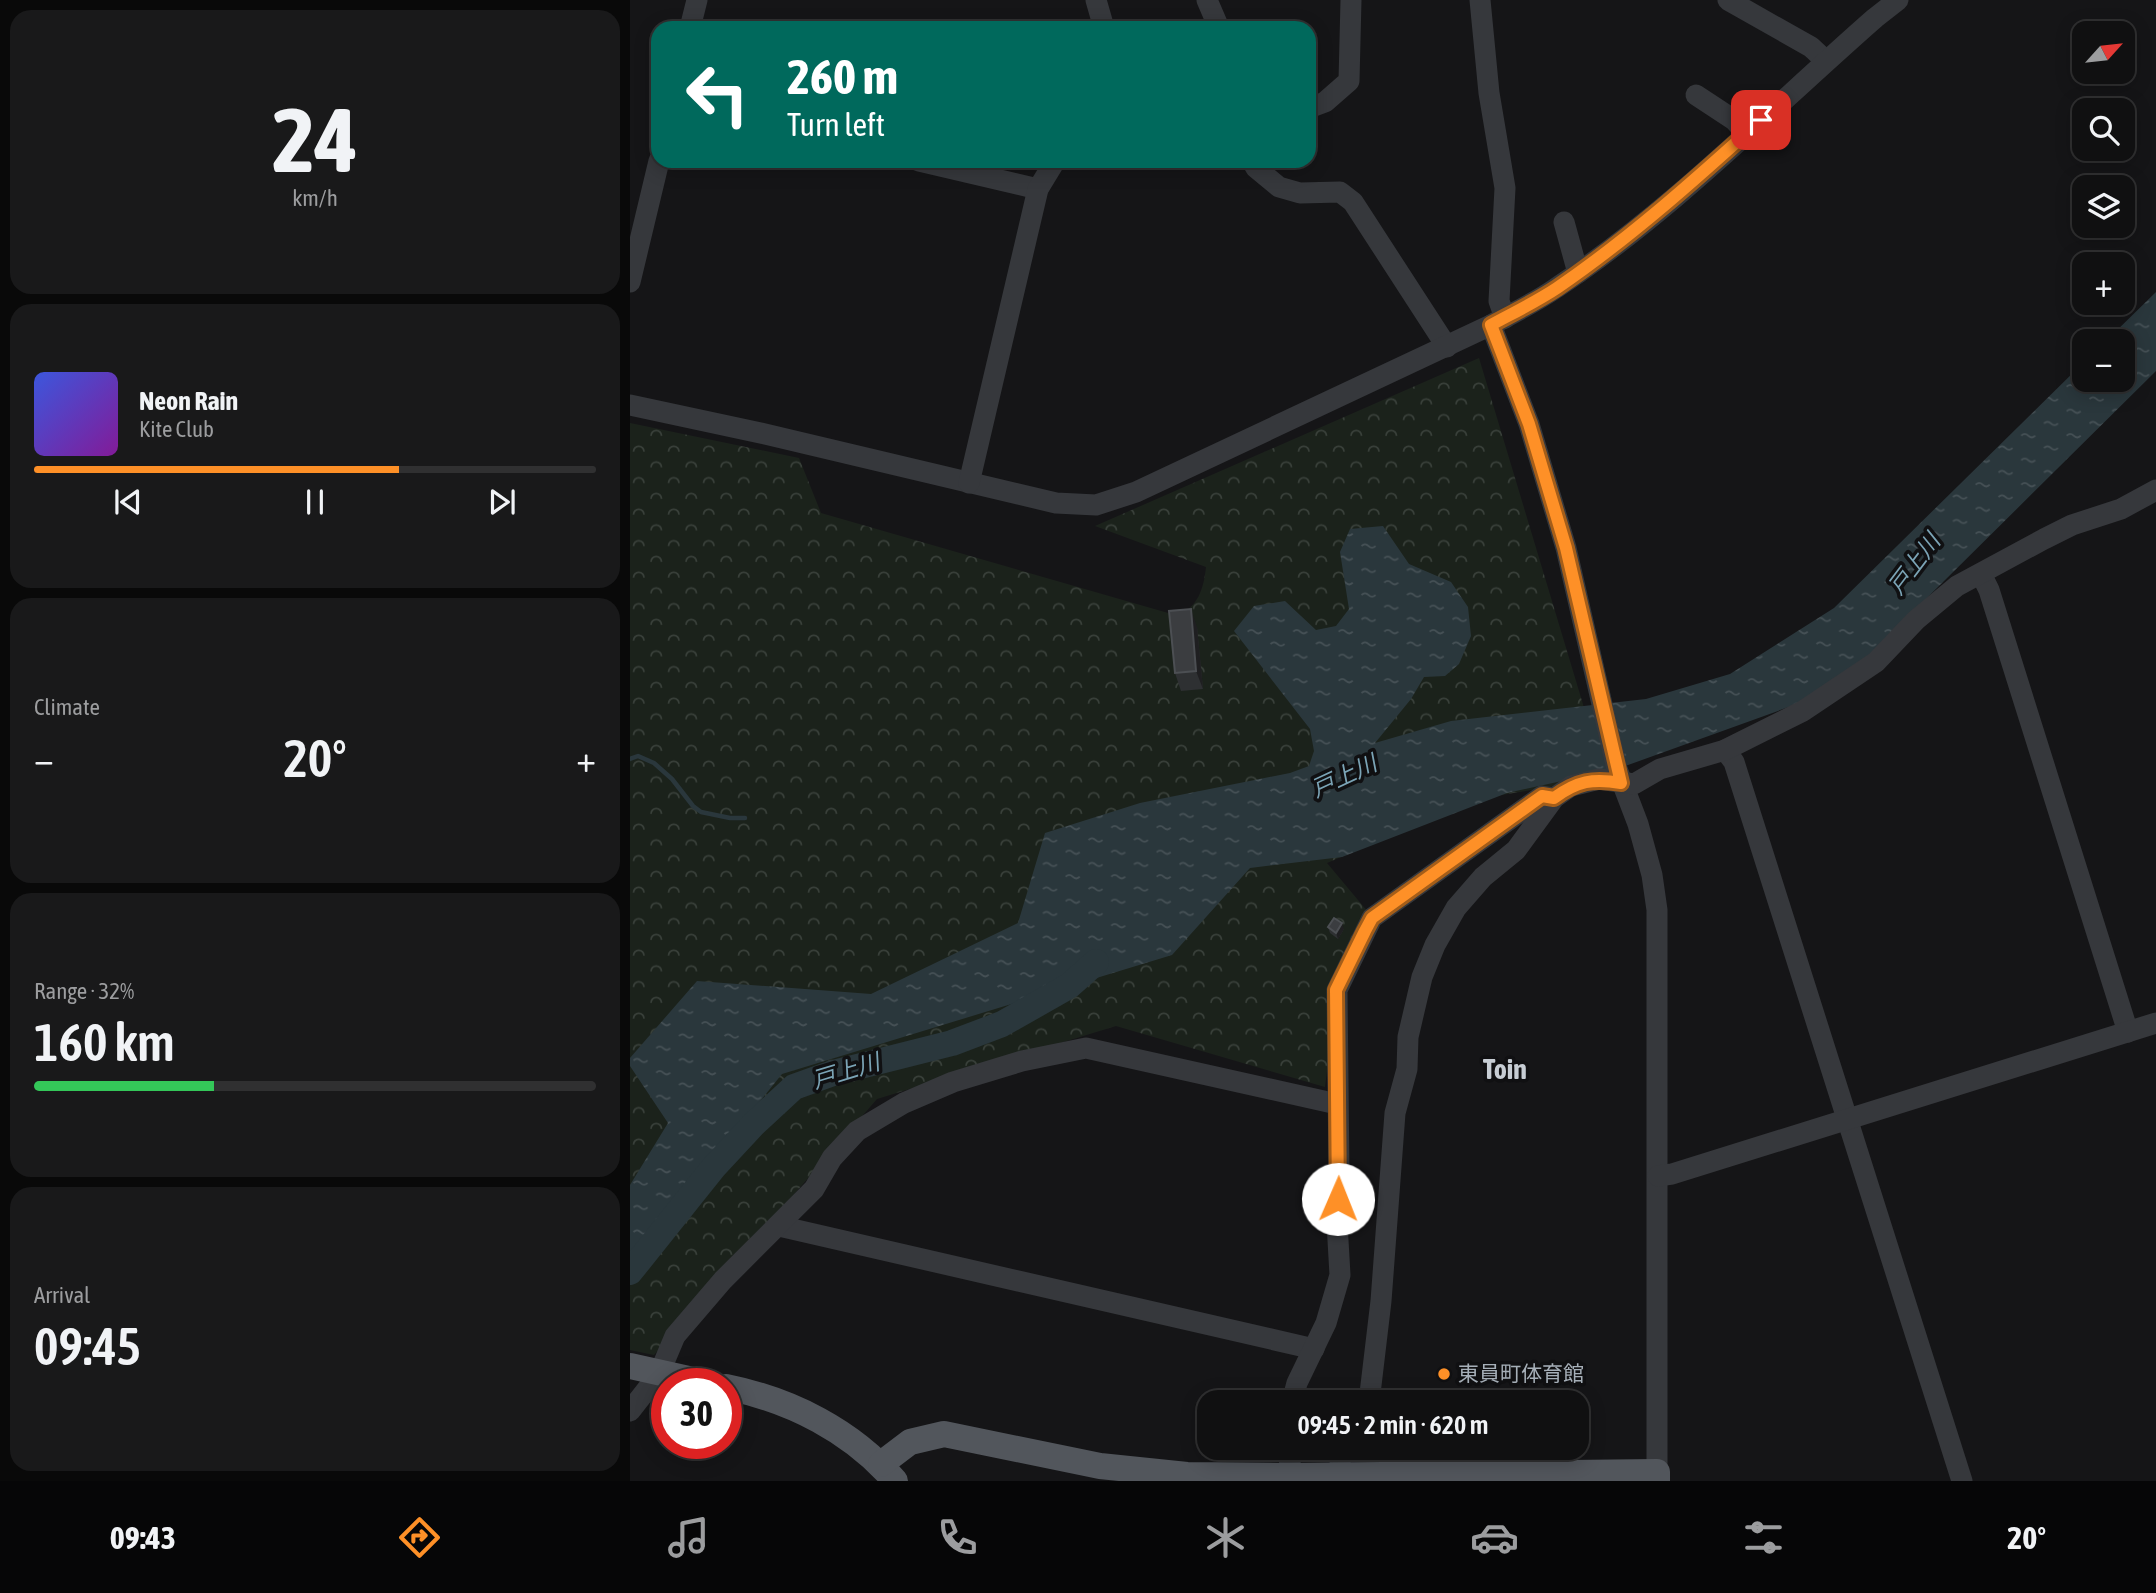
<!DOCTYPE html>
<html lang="en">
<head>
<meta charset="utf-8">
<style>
  :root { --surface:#101011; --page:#19191a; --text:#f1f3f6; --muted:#9c9d9f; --line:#303031; --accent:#fe9027 }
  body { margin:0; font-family:"Asap Condensed","Noto Sans JP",sans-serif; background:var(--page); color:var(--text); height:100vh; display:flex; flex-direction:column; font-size:26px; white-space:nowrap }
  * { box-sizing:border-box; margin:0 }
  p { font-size:23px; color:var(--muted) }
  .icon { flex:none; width:38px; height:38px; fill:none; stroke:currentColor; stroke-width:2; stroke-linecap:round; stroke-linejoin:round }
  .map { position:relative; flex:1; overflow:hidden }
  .drawer { display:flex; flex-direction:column; gap:10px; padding:10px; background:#090909; width:630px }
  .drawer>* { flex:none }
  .guide { position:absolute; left:21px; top:21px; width:665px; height:147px; border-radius:21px; box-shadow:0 4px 18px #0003,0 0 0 2px var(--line); background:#00695c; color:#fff; overflow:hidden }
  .needle { width:46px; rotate:63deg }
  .tools { position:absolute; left:1442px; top:21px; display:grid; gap:14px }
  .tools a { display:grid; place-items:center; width:63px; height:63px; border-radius:14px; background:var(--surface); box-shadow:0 4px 18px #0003,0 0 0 2px var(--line); font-size:35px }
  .speed { position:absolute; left:21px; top:1368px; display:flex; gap:14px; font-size:35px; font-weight:700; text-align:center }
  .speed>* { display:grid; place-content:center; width:91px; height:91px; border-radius:50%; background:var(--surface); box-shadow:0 4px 18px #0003,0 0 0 2px var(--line); line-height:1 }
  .speed .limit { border:10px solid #d22; background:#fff; color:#111 }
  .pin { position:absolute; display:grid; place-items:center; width:60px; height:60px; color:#fff; margin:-30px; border-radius:14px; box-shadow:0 4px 10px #0006 }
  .me { position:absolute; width:77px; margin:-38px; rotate:1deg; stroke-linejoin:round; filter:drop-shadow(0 0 5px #0008) }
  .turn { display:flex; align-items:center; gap:24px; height:147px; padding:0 21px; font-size:32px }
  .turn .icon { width:91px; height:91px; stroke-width:2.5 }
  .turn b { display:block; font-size:49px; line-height:60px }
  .big { font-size:52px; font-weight:600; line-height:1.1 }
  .drawer .tile { flex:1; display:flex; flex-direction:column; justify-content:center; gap:10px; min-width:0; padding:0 24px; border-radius:21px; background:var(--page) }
  .drawer .dial { align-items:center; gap:0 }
  .dial b { font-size:91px; line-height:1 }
  .song { display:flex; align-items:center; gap:21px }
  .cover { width:84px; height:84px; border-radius:10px; background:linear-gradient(135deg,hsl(230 70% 55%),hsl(290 70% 35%)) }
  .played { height:7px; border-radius:4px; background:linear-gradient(90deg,var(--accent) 65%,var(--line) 65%) }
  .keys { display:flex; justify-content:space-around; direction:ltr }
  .heat { display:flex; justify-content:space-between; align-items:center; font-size:38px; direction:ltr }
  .charge { height:10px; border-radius:5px; background:linear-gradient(90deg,#34c759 32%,var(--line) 0) }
  .trip { position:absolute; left:567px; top:1390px; width:392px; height:70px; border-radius:21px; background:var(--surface); box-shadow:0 4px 18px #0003,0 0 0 2px var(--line); font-weight:600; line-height:70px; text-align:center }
  .menu { display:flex; height:112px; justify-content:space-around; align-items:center; background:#060607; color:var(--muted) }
  .menu .icon { width:49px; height:49px }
  .menu .current { color:var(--accent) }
  .menu b { font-size:32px; color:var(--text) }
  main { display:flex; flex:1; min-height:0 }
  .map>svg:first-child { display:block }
</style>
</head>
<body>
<main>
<section class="drawer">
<div class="tile dial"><b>24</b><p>km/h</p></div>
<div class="tile">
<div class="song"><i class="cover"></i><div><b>Neon Rain</b><p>Kite Club</p></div></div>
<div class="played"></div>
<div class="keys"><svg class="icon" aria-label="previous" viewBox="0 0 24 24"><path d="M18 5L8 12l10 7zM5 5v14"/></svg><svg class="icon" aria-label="pause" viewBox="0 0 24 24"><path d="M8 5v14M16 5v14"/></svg><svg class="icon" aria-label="next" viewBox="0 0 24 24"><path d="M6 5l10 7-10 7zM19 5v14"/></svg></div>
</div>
<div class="tile"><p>Climate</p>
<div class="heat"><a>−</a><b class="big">20°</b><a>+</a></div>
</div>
<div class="tile"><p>Range · 32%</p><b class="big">160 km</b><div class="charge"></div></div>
<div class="tile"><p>Arrival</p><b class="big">09:45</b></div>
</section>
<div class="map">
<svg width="1526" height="1481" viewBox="0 0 1526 1481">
  <defs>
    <pattern id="forest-crowns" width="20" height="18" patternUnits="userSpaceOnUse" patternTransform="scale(1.75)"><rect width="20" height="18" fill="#1b221b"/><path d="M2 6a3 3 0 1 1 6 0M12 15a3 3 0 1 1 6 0" fill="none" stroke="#39403a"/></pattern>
    <pattern id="water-ripples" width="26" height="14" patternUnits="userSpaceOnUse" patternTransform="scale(1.75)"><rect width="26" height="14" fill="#2a373c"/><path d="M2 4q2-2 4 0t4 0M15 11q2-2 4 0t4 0" fill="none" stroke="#465156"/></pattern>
  </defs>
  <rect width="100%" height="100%" fill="#151517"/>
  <path fill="url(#forest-crowns)" d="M849,358L958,721L969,779L847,799L697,863L738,912L707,990L695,1087L486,1026L247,1099L24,1355L0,1350V423L169,458L191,513L545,615C568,610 574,587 576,567L465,526Z"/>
  <path fill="url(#water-ripples)" d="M1526,292V371L1203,691L987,769L877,793L712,857L620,868L542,955L152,1074L0,1262V1185L38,1123L0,1066V1058L67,981L241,994L388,923L415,833L510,803L660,773L679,766L684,751L680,729L604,631L624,606L655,601L686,630L706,626L719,609L710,552L720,529L753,526L779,564L821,582L838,607L841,636L829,664L815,676L794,677L781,699L745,743L821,721L1016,699L1100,674L1204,608L1454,362V380H1493V341H1476Z"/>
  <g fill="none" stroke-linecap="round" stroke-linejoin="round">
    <path stroke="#2a373c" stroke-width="4.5" d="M0,759L8,756L24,763L42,779L63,806L71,812L100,818H115"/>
    <path stroke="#2a373c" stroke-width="26" d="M0,1272L84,1167L124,1124L164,1087L203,1073L322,1043L372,1024L439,986L466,962"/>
    <g stroke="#36383c" stroke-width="21">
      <path d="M466,0L474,28"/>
      <path d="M577,0L589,28"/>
      <path d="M850,0L859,93L875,188L869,301L875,318"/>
      <path d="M1098,0L1181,47L1196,61"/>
      <path d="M60,28L67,0"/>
      <path d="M1066,95L1104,120L1116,133"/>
      <path d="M679,108L695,102L719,81L721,0"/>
      <path d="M289,161L408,189"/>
      <path d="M622,161L626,168L649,187L670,193L710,192L723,202L817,347"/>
      <path d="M934,222L948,273"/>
      <path d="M0,282L29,161"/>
      <path d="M861,325C883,313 906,302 926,288C1042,211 1141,109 1245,18L1268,0"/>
      <path d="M0,405L135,434L426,503L466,505L506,492L861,325L899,424L936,548L987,769L1008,824L1022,875L1027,910V1472"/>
      <path d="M339,483L408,189L425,161"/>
      <path d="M1351,574L1359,590L1498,1032"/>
      <path d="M1095,750L1104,762L1332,1481"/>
      <path d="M1028,1176L1042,1174L1526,1023"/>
      <path d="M149,1226L684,1349"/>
      <path d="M662,1402L667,1383L696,1323L710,1275L707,1223L709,1174L707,990L742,918L912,796L924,798"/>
      <path d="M739,1402L751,1301L765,1113L777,1069L778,1037L792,977L805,945L826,908L853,877L886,850L924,798L941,786L969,779L1004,784L1030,769L1095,750L1173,711L1246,662L1286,620L1327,586L1414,539L1442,525L1491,509L1526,490"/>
      <path d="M0,1411L29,1374L45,1336L93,1280L184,1189L202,1158L227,1131L274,1103L323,1082L392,1061L456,1048L707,1104"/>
      <path d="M709,1476L711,1452L716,1447"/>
      <path d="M655,1481L661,1458V1447"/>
      <path d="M920,1481V1447"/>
    </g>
    <g stroke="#52565c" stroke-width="26">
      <path d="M0,1366L81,1384"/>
      <path d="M96,1387C161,1400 222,1431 265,1481"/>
      <path d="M251,1464L280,1442L314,1434L470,1466L557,1475L656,1476L1027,1472V1481"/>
    </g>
  </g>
  <g fill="#2e3032">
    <path d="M567,627L573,689L551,691L545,673Z"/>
    <path d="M698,927L714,929L708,939L700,933Z"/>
  </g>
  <g fill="#1f1f21">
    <path d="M561,609L567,627L573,689L566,671Z"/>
    <path d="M712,923L714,929L708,939L706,933Z"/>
  </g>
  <g fill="#3b3d40" stroke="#4c4f53" stroke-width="2">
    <path d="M561,609L566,671L545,673L539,611Z"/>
    <path d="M704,918L712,923L706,933L698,927Z"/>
  </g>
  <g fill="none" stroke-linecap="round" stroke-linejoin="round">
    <defs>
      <path id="route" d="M708,1199L706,990L735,931L742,918L912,796L924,798C947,781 963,778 991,783L936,548L899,424L861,325C883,313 906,302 927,288C1000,238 1066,179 1131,120"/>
    </defs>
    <use href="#route" stroke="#a55e19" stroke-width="18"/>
    <use href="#route" stroke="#fe9027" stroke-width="12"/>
  </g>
  <circle fill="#fe9027" stroke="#101012" stroke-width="2.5" cx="814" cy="1374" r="7"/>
  <g text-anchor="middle" stroke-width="7" stroke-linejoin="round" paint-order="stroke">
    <g font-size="21" fill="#a6afb8" stroke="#101012" text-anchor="start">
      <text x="828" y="1381">東員町体育館</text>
    </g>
    <g font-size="23" font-style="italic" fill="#7ba4b6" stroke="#101012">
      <text transform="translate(1284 564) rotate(-53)" y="8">戸上川</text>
      <text transform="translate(714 776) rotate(-25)" y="8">戸上川</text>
      <text transform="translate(216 1071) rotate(-17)" y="8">戸上川</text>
    </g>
    <g font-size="28" font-weight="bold" fill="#c7cdd4" stroke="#101012">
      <text x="875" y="1079">Toin</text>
    </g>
  </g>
</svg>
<div class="tools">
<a><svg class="needle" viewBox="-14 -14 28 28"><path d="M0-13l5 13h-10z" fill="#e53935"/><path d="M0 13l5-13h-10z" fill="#9c9d9f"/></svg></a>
<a><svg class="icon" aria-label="search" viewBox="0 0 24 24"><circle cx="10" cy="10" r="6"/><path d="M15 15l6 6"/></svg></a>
<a><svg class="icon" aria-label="layers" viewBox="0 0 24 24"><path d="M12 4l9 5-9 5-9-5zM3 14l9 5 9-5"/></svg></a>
<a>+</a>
<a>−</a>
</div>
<div class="speed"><div class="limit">30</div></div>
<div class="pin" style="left:1131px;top:120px;background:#d93025"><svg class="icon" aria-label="arrive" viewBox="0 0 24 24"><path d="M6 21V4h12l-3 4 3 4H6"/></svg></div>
<svg class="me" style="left:708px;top:1199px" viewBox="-20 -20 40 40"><circle r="19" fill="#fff"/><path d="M0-13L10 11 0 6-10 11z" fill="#fe9027"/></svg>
<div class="trip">09:45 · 2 min · 620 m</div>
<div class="guide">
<div class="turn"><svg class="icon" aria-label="left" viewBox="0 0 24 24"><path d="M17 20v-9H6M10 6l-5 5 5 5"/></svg><div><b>260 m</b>Turn left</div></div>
</div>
</div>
</main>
<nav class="menu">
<b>09:43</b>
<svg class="icon current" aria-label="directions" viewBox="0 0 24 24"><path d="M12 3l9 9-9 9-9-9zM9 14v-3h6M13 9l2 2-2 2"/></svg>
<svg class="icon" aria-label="music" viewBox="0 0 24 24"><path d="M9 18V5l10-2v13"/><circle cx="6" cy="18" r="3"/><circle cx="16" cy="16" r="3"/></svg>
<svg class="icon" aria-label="phone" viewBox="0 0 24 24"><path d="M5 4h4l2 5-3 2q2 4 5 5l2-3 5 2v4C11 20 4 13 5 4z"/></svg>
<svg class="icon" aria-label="climate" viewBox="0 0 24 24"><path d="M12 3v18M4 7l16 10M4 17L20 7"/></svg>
<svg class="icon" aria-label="car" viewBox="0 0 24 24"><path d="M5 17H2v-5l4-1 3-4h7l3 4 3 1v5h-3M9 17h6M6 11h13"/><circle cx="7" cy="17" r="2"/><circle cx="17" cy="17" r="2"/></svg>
<svg class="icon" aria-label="filters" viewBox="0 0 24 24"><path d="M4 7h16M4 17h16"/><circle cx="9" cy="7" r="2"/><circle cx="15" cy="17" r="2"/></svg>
<b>20°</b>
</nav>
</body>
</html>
